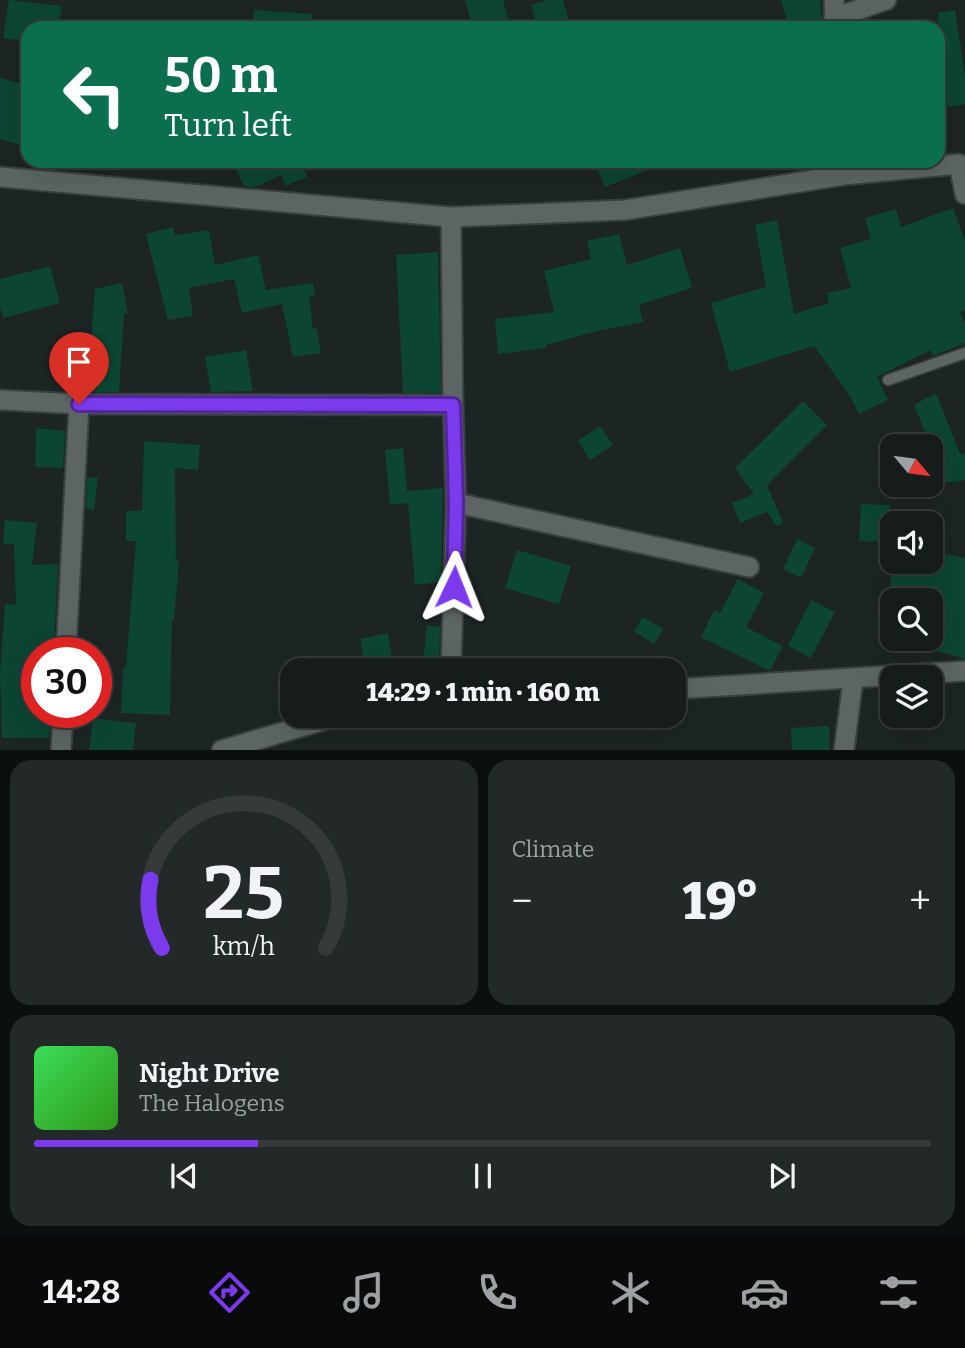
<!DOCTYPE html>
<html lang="en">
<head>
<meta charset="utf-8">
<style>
  :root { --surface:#161b1b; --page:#232828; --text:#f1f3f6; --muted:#9ea1a3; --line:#35393a; --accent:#7c3aed }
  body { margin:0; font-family:Bitter,serif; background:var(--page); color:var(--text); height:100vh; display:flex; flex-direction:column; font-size:26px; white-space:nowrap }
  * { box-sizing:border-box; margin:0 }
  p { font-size:23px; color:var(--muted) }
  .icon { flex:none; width:38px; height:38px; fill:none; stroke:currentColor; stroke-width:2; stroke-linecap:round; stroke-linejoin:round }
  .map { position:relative; height:750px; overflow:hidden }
  .sheet { display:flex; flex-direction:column; gap:10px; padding:10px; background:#0c0f0f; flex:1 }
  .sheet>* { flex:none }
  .banner { position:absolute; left:21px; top:21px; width:924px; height:147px; border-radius:21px; box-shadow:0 7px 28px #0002,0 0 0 2px var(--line); background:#0b6e4f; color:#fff; overflow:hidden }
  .needle { width:46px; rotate:119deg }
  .fabs { position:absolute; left:880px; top:434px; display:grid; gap:14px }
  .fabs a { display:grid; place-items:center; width:63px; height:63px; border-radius:14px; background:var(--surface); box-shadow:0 7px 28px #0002,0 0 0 2px var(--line); font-size:35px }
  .speed { position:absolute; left:21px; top:637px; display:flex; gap:14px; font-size:35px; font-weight:700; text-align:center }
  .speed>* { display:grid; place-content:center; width:91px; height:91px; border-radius:50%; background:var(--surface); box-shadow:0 7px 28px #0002,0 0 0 2px var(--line); line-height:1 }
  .speed .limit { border:10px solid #d22; background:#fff; color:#111 }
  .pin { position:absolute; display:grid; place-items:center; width:60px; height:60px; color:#fff; margin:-72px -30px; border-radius:50% 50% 50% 0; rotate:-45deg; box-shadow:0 0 7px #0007 }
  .pin .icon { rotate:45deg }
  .me { position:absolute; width:77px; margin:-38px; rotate:2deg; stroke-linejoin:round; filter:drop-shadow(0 0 5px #0008) }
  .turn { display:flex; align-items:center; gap:24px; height:147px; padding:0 28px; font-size:32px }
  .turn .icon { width:91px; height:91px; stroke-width:2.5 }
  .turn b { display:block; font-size:49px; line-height:60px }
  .big { font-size:52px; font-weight:800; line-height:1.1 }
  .sheet .card { flex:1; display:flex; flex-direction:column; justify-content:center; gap:10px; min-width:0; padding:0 24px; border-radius:21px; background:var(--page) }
  .sheet .dial { align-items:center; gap:0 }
  .dial svg { height:182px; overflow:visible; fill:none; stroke:var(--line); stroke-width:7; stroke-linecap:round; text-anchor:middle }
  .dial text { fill:var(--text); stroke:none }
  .song { display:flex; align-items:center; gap:21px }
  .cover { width:84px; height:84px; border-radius:10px; background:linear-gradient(135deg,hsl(130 70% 55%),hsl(110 70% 35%)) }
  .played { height:7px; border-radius:4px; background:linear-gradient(90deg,var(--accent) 25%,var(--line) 25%) }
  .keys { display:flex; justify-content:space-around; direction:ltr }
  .heat { display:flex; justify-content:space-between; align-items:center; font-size:38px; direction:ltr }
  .sheet .tiles { flex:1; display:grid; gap:10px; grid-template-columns:1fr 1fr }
  .card:last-child { grid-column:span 2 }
  .trip { position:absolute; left:280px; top:658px; width:406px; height:70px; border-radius:21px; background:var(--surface); box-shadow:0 7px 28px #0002,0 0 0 2px var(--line); font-weight:800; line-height:70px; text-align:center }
  .menu { display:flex; height:112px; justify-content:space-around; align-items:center; background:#090b0b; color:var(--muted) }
  .menu .icon { width:49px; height:49px }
  .menu .on { color:var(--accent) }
  .menu b { font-size:32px; color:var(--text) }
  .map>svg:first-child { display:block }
</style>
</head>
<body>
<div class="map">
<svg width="965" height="750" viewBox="0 0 965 750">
  <rect width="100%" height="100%" fill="#1d2424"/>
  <g fill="#0c4533">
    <path d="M9,0L62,6L58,28H28V42L3,38Z"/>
    <path d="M465,0H503L510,25L501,28H473Z"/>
    <path d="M548,0H563L571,28H537L531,5Z"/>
    <path d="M781,0H820L823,28H789Z"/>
    <path d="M254,10L312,14V28H252Z"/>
    <path d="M955,10L965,76V104L938,109V13Z"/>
    <path d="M0,78L28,85V147L0,139Z"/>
    <path d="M232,161H311L302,165L307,177L285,186L281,175L255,187L244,186Z"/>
    <path d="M594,161H668V162L605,187Z"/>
    <path d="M953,208L965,241V310L960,312L965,324V343L933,356L930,350L877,377L888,400L859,414L850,396L814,346L730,372L711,303L766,287L755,225L777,220L794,314L829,303L827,293L851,288L840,248L871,239L865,218L896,209L901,227Z"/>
    <path d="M173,227L175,235L209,230L215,265L258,255L266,290L313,283L315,296L309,297L313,329L317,328L321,353L293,357L282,304L242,313L234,279L189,288L193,316L168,320L146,234Z"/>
    <path d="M619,234L627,265L680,248L692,288L639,305L643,322L597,331L546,345V348L498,354L495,319L554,312L544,271L591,259L587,241Z"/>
    <path d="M438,252L441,393H403L396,255Z"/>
    <path d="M50,266L60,303L3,318L0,307V279Z"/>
    <path d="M122,283L128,313L124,314L119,392H87L95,289Z"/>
    <path d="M246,350L253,391L211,392L205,357Z"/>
    <path d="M936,393L960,454L965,453V480L943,483L935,439L929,442L914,405Z"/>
    <path d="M803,401L827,425L767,485L783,523L777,526L767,512L740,523L732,503L754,494L735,468Z"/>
    <path d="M600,426L613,445L590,460L578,441Z"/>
    <path d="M36,428L65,431L63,468L35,467Z"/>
    <path d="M144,441L200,445L198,470L175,468L176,561H179L174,620H172L170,715L121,713L123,667H126L136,541H126V511H142Z"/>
    <path d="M403,448L407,491L443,488L441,582L415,585L408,503L390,505L385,450Z"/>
    <path d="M87,477L98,478L94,510L86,509Z"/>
    <path d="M861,504L890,505L888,542L859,541Z"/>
    <path d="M5,520L37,523L32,565L58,564L54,645L37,644V712H51L49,738H2L0,673L5,604L16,605L14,544H3Z"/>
    <path d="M797,539L815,548L801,578L783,569Z"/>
    <path d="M517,550L571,566L559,604L505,588Z"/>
    <path d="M945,554L965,558V659L931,649V592L890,589L893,562L943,565Z"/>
    <path d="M738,579L764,593L746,627L783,646L770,671L701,637L714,610L720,613Z"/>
    <path d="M811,600L835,612L811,658L788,646Z"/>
    <path d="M643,617L663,629L654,644L634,631Z"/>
    <path d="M427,625L440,627L439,670H422Z"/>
    <path d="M388,633L392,657L364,662L360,639Z"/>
    <path d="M93,718L136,723L133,750H89Z"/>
    <path d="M829,726L830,750H792L791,728Z"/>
  </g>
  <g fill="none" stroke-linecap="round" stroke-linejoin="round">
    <defs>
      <path id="lane" d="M888,380L965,353"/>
      <g id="street">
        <path d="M834,0L835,28"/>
        <path d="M834,18L886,0"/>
        <path d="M0,177L451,217L625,210L844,175L959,164L965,194"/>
        <path d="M0,400L79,404L453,405"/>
        <path d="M456,503L749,567"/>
        <path d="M66,653L79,404"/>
        <path d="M451,670L456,503L453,405L451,217"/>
        <path d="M674,689L965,671"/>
        <path d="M61,750L63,712"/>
        <path d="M222,750L338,716"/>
        <path d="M844,750L853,680"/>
      </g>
    </defs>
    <use href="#lane" stroke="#383f3e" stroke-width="13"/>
    <use href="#street" stroke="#383f3e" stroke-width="23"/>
    <use href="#lane" stroke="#5c6464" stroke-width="10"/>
    <use href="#street" stroke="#5c6464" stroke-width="19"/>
  </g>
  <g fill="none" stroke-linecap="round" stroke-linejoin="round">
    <defs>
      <path id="route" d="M79,404L453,405L456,503L454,587"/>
    </defs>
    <use href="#route" stroke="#51269a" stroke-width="18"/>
    <use href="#route" stroke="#7c3aed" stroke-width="12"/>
  </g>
</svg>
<div class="fabs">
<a><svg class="needle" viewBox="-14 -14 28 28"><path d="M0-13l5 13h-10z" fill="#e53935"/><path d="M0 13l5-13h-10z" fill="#9ea1a3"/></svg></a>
<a><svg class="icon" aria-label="sound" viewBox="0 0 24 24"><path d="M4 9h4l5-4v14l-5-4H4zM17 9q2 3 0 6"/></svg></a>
<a><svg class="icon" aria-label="search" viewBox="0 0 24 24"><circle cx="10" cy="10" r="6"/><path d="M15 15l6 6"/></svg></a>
<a><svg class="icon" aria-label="layers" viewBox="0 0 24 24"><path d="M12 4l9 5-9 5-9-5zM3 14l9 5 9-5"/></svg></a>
</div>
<div class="speed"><div class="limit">30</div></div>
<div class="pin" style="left:79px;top:404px;background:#d93025"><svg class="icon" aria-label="arrive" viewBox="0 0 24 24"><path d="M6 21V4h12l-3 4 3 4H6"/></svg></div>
<svg class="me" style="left:454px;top:587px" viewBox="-20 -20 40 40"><path d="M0-17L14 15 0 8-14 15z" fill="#7c3aed" stroke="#fff" stroke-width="4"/></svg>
<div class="trip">14:29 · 1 min · 160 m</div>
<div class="banner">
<div class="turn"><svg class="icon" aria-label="left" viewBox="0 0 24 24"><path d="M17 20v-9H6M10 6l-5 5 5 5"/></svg><div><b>50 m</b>Turn left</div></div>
</div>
</div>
<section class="sheet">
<div class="tiles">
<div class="card dial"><svg viewBox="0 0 100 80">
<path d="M14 69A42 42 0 1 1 86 69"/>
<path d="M14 69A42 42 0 0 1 9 39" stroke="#7c3aed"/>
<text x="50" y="56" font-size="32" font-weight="700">25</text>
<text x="50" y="72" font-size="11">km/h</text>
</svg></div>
<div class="card"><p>Climate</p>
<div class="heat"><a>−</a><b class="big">19°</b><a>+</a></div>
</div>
<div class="card">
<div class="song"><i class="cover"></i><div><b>Night Drive</b><p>The Halogens</p></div></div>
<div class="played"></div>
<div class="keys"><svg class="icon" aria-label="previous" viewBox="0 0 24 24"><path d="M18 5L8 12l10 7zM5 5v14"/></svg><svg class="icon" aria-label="pause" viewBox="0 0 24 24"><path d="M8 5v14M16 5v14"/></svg><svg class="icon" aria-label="next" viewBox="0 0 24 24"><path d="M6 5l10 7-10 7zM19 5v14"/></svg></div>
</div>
</div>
</section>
<nav class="menu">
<b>14:28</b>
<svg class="icon on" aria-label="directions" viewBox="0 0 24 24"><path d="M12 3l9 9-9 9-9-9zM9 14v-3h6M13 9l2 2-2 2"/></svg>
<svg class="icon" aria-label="music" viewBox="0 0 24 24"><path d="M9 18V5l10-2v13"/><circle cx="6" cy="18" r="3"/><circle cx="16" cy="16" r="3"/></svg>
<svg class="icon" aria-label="phone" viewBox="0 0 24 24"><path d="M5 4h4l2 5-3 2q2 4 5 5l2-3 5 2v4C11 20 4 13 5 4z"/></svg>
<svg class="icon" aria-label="climate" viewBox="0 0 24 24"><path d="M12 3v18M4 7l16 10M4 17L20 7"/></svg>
<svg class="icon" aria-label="car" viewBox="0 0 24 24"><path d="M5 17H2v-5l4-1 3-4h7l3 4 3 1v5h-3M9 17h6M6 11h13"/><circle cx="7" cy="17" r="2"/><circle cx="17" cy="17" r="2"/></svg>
<svg class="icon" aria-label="filters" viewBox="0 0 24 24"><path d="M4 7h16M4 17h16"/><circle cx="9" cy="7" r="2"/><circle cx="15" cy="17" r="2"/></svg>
</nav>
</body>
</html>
